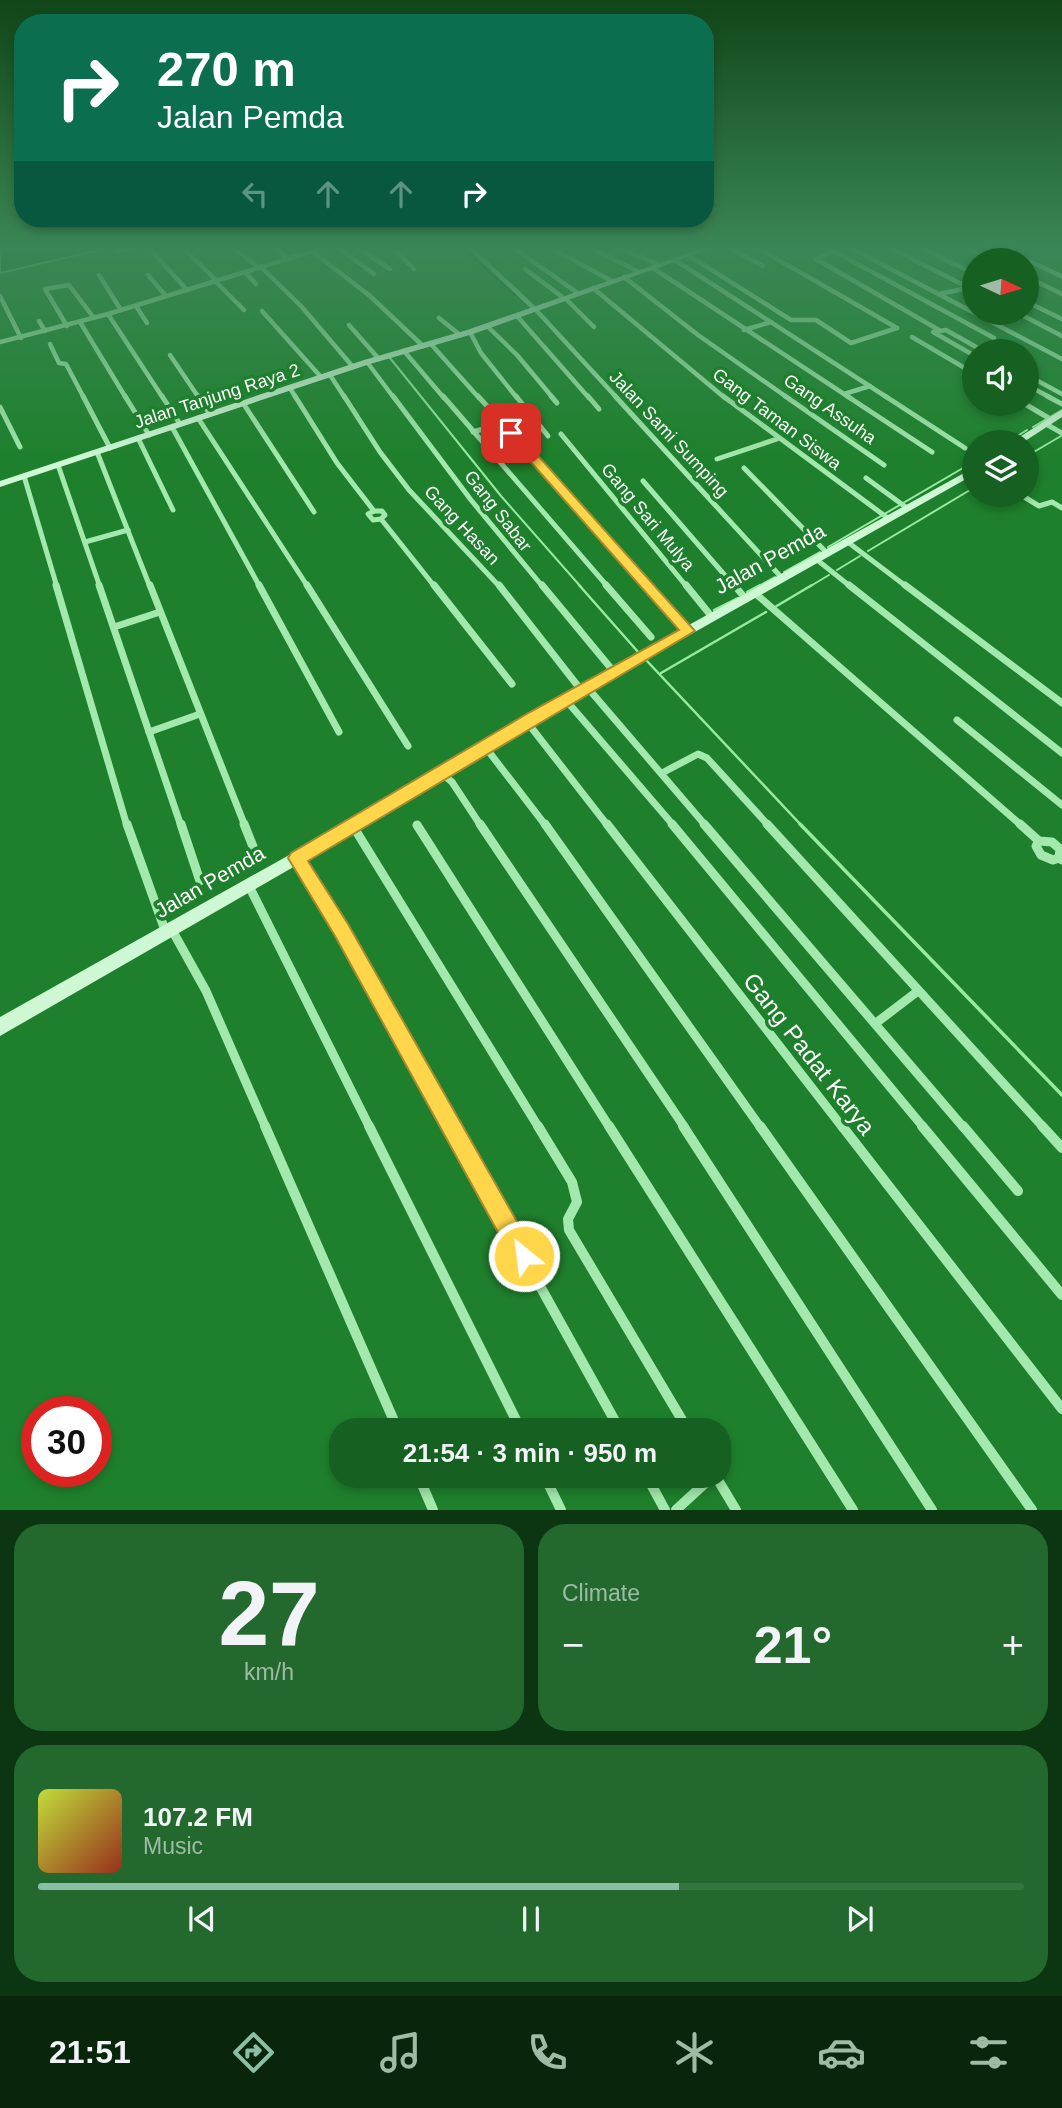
<!DOCTYPE html>
<html lang="en">
<head>
<meta charset="utf-8">
<style>
  :root { --surface:#166021; --page:#23692e; --text:#f1f3f6; --muted:#9ebba5; --line:#35753f; --accent:#8abfa5 }
  body { margin:0; font-family:Arial,sans-serif; background:var(--page); color:var(--text); height:100vh; display:flex; flex-direction:column; font-size:26px; white-space:nowrap }
  * { box-sizing:border-box; margin:0 }
  p { font-size:23px; color:var(--muted) }
  .icon { flex:none; width:38px; height:38px; fill:none; stroke:currentColor; stroke-width:2; stroke-linecap:round; stroke-linejoin:round }
  .map { position:relative; height:1510px; overflow:hidden }
  .drawer { display:flex; flex-direction:column; gap:14px; padding:14px; background:#0c3512; flex:1 }
  .drawer>* { flex:none }
  .hud { position:absolute; left:14px; top:14px; width:700px; height:214px; border-radius:28px; box-shadow:0 4px 10px #0003; background:#0b6e4f; color:#fff; overflow:hidden }
  .needle { width:46px; rotate:94deg }
  .fabs { position:absolute; left:962px; top:248px; display:grid; gap:14px }
  .fabs a { display:grid; place-items:center; width:77px; height:77px; border-radius:50%; background:var(--surface); box-shadow:0 4px 10px #0003; font-size:35px }
  .speed { position:absolute; left:21px; top:1396px; display:flex; gap:14px; font-size:35px; font-weight:700; text-align:center }
  .speed>* { display:grid; place-content:center; width:91px; height:91px; border-radius:50%; background:var(--surface); box-shadow:0 4px 10px #0003; line-height:1 }
  .speed .limit { border:10px solid #d22; background:#fff; color:#111 }
  .pin { position:absolute; display:grid; place-items:center; width:60px; height:60px; color:#fff; margin:-30px; border-radius:14px; box-shadow:0 4px 10px #0006 }
  .me { position:absolute; width:77px; margin:-38px; rotate:331deg; stroke-linejoin:round; filter:drop-shadow(0 0 5px #0008) }
  .turn { display:flex; align-items:center; gap:24px; height:147px; padding:0 28px; font-size:32px }
  .turn .icon { width:91px; height:91px; stroke-width:2.5 }
  .turn b { display:block; font-size:49px; line-height:60px }
  .lanes { display:flex; align-items:center; height:66px; padding:0 28px; background:#0003; justify-content:center; gap:35px; direction:ltr }
  .lanes .off { opacity:.35 }
  .big { font-size:52px; font-weight:800; line-height:1.1 }
  .drawer .widget { flex:1; display:flex; flex-direction:column; justify-content:center; gap:10px; min-width:0; padding:0 24px; border-radius:28px; background:var(--page) }
  .drawer .dial { align-items:center; gap:0 }
  .dial b { font-size:91px; line-height:1 }
  .song { display:flex; align-items:center; gap:21px }
  .cover { width:84px; height:84px; border-radius:10px; background:linear-gradient(135deg,hsl(70 70% 55%),hsl(10 70% 35%)) }
  .played { height:7px; border-radius:4px; background:linear-gradient(90deg,var(--accent) 65%,var(--line) 65%) }
  .keys { display:flex; justify-content:space-around; direction:ltr }
  .heat { display:flex; justify-content:space-between; align-items:center; font-size:38px; direction:ltr }
  .drawer .tiles { flex:1; display:grid; gap:14px; grid-template-columns:1fr 1fr }
  .widget:last-child { grid-column:span 2 }
  .trip { position:absolute; left:329px; top:1418px; width:402px; height:70px; border-radius:28px; background:var(--surface); box-shadow:0 4px 10px #0003; font-weight:800; line-height:70px; text-align:center }
  .dock { display:flex; height:112px; justify-content:space-around; align-items:center; background:#09260d; color:var(--muted) }
  .dock .icon { width:49px; height:49px }
  .dock .on { color:var(--accent) }
  .dock b { font-size:32px; color:var(--text) }
  .map>svg:first-child { display:block }
</style>
</head>
<body>
<div class="map">
<svg width="1062" height="1510" viewBox="0 0 1062 1510">
  <rect width="100%" height="100%" fill="#1e802c"/>
  <path fill="#145f1f" stroke="#97eaa0" stroke-width="2" d="M0,248H108L0,273Z"/>
  <g fill="none" stroke-linecap="round" stroke-linejoin="round">
    <g stroke="#97eaa0" stroke-width="2">
      <path d="M390,358L501,496L581,587"/>
      <path d="M1033,427L1062,410"/>
      <path d="M1006,443L1027,430"/>
      <path d="M1027,456L1061,436"/>
      <path d="M828,547L975,461"/>
      <path d="M868,551L975,487"/>
      <path d="M837,570L860,556"/>
      <path d="M784,572L820,552"/>
      <path d="M757,587L775,577"/>
      <path d="M809,587L829,575"/>
    </g>
    <g stroke="#97eaa0" stroke-width="2.5">
      <path d="M579,585L639,653"/>
      <path d="M747,592L760,585"/>
      <path d="M775,607L812,585"/>
      <path d="M714,610L738,598"/>
      <path d="M647,661L802,826"/>
      <path d="M661,673L766,612"/>
    </g>
    <path stroke="#97eaa0" stroke-width="3.5" d="M800,824L1062,1095"/>
    <path stroke="#145f1f" stroke-width="6" d="M465,248L515,293"/>
    <g stroke="#a3e8ac" stroke-width="4.5">
      <path d="M149,248L187,290"/>
      <path d="M183,248L217,281"/>
      <path d="M234,248L259,268"/>
      <path d="M276,248L289,259"/>
      <path d="M339,248L374,274"/>
      <path d="M358,248L390,269"/>
      <path d="M393,248L414,269"/>
      <path d="M470,248L536,310L617,398"/>
      <path d="M514,248L579,294"/>
      <path d="M551,248L612,281"/>
      <path d="M591,248L639,272"/>
      <path d="M620,248L660,265"/>
      <path d="M730,248L763,266"/>
      <path d="M758,248L897,328"/>
      <path d="M828,248L994,338"/>
      <path d="M851,248L1062,359"/>
      <path d="M891,248L975,291"/>
      <path d="M922,248L975,274"/>
      <path d="M968,248L995,261"/>
      <path d="M117,251L133,248"/>
      <path d="M312,251L370,296L423,346"/>
      <path d="M836,251L816,259L939,330"/>
      <path d="M688,255L791,320H816L851,343L897,328"/>
      <path d="M675,260L888,398"/>
      <path d="M261,267L301,306L353,367"/>
      <path d="M653,268L850,398"/>
      <path d="M525,269L565,299"/>
      <path d="M245,272L256,284"/>
      <path d="M99,275L121,310"/>
      <path d="M148,275L166,296"/>
      <path d="M624,277L698,335L788,398"/>
      <path d="M1027,277L1062,294"/>
      <path d="M215,281L244,310"/>
      <path d="M593,288L725,398"/>
      <path d="M939,294L968,288"/>
      <path d="M0,296L21,338"/>
      <path d="M566,299L594,327"/>
      <path d="M1027,302L1062,319"/>
      <path d="M136,306L147,323"/>
      <path d="M262,311L321,377"/>
      <path d="M1018,313L1062,336"/>
      <path d="M108,314L163,398"/>
      <path d="M517,316L589,398"/>
      <path d="M439,318L460,335"/>
      <path d="M39,321L45,331"/>
      <path d="M80,322L126,398"/>
      <path d="M349,325L379,359"/>
      <path d="M67,326L45,289L69,285L94,318"/>
      <path d="M487,326L517,355L553,398"/>
      <path d="M744,330L771,322"/>
      <path d="M470,332L481,353L517,398"/>
      <path d="M912,337L975,374"/>
      <path d="M0,342L108,314L323,248"/>
      <path d="M430,343L479,398"/>
      <path d="M50,344L59,363L66,364L84,398"/>
      <path d="M404,351L444,398"/>
      <path d="M170,355L199,398"/>
      <path d="M975,356L933,332L946,330L985,352"/>
      <path d="M367,362L394,398"/>
      <path d="M330,375L345,398"/>
      <path d="M1027,375L1062,394"/>
      <path d="M1027,385L1051,398"/>
      <path d="M290,388L296,398"/>
      <path d="M844,394L870,386"/>
    </g>
    <g stroke="#a3e8ac" stroke-width="5">
      <path d="M83,396L110,448"/>
      <path d="M125,396L149,435"/>
      <path d="M162,396L180,424"/>
      <path d="M198,396L210,414"/>
      <path d="M295,396L337,463L374,511"/>
      <path d="M344,396L380,452L409,490L500,587"/>
      <path d="M393,396L471,500L543,587"/>
      <path d="M443,396L608,587"/>
      <path d="M478,396L648,587"/>
      <path d="M516,396L548,436"/>
      <path d="M551,396L557,403"/>
      <path d="M588,396L599,409"/>
      <path d="M615,396L782,578"/>
      <path d="M723,396L889,519"/>
      <path d="M785,396L884,465"/>
      <path d="M847,396L932,452"/>
      <path d="M885,396L965,448"/>
      <path d="M1047,396L1062,404"/>
      <path d="M243,403L314,512"/>
      <path d="M1025,404L1052,420"/>
      <path d="M0,407L20,447"/>
      <path d="M198,418L308,587"/>
      <path d="M1046,424L1062,433"/>
      <path d="M172,427L260,587"/>
      <path d="M473,432L503,423"/>
      <path d="M561,434L687,587"/>
      <path d="M138,438L173,510"/>
      <path d="M97,452L150,587"/>
      <path d="M717,459L777,439"/>
      <path d="M58,465L100,587"/>
      <path d="M744,468L827,553"/>
      <path d="M24,476L57,587"/>
      <path d="M866,478L907,508"/>
      <path d="M643,481L735,587"/>
      <path d="M1021,495L1039,506L1052,502L1062,508"/>
      <path d="M374,511H382L385,515L381,519L373,520L368,514Z"/>
      <path d="M381,519L435,587"/>
      <path d="M85,542L128,530"/>
      <path d="M849,543L907,587"/>
      <path d="M816,559L851,587"/>
    </g>
    <g stroke="#a3e8ac" stroke-width="7">
      <path d="M56,585L127,826"/>
      <path d="M99,585L181,826"/>
      <path d="M150,585L245,826"/>
      <path d="M259,585L339,732"/>
      <path d="M307,585L408,746"/>
      <path d="M434,585L512,684"/>
      <path d="M499,585L581,690"/>
      <path d="M542,585L614,672"/>
      <path d="M606,585L651,637"/>
      <path d="M647,585L688,631"/>
      <path d="M686,585L712,617"/>
      <path d="M734,585L746,599"/>
      <path d="M849,585L1062,753"/>
      <path d="M905,585L1062,703"/>
      <path d="M756,594L1022,826"/>
      <path d="M114,627L160,612"/>
      <path d="M587,687L706,826"/>
      <path d="M565,699L674,826"/>
      <path d="M957,720L1062,805"/>
      <path d="M527,722L608,826"/>
      <path d="M149,732L200,714"/>
      <path d="M486,748L546,826"/>
      <path d="M441,773L452,782L481,826"/>
      <path d="M662,773L698,754L707,758L769,826"/>
    </g>
    <g stroke="#a3e8ac" stroke-width="9">
      <path d="M127,824L166,933"/>
      <path d="M181,824L200,881"/>
      <path d="M244,824L254,849"/>
      <path d="M480,824L685,1128"/>
      <path d="M545,824L761,1128"/>
      <path d="M607,824L843,1128"/>
      <path d="M672,824L924,1128"/>
      <path d="M704,824L964,1128"/>
      <path d="M767,824L1044,1128"/>
      <path d="M1020,824L1039,841L1052,842L1060,849L1059,858L1062,860"/>
      <path d="M417,825L610,1128"/>
      <path d="M353,826L539,1128"/>
      <path d="M1039,841L1036,846L1041,855L1053,860L1059,858"/>
      <path d="M297,858L342,930L452,1128"/>
      <path d="M249,886L370,1128"/>
      <path d="M172,930L206,991L266,1128"/>
      <path d="M876,1023L918,991"/>
    </g>
    <g stroke="#a3e8ac" stroke-width="10">
      <path d="M265,1126L398,1430"/>
      <path d="M369,1126L521,1430"/>
      <path d="M451,1126L620,1430"/>
      <path d="M538,1126L572,1182L577,1202L568,1219L569,1230L688,1430"/>
      <path d="M609,1126L853,1510"/>
      <path d="M683,1126L932,1510"/>
      <path d="M760,1126L1032,1510"/>
      <path d="M842,1126L1062,1409"/>
      <path d="M922,1126L1062,1295"/>
      <path d="M963,1126L1018,1191"/>
      <path d="M1042,1126L1062,1148"/>
      <path d="M418,1475L433,1510"/>
      <path d="M544,1475L561,1510"/>
      <path d="M646,1475L665,1510"/>
      <path d="M715,1475L736,1510"/>
      <path d="M676,1510L714,1475"/>
    </g>
    <g fill="#cef7d4" fill-rule="evenodd">
      <path d="M703,248H713L473,334L370,364L0,487V481L364,360L467,330Z"/>
      <path d="M998,248H1006L1062,274V279Z"/>
      <path d="M1062,410V417L1022,443H1010Z"/>
      <path d="M975,467V474L592,690L349,835L0,1036V1017L339,827L582,684Z"/>
    </g>
  </g>
  <linearGradient id="sky" x2="0" y2="1"><stop stop-color="#104618"/><stop offset="0.54" stop-color="#3b8656"/><stop offset="1" stop-color="#3b8656" stop-opacity="0"/></linearGradient>
  <rect width="1062" height="459" fill="url(#sky)"/>
  <path fill="#ffd54a" stroke="#a68a30" stroke-width="2" d="M507,430H515L695,631L308,861L348,924L532,1248L535,1256L532,1265L524,1268L516,1265L335,936L288,858L291,853L530,712L679,630L507,435Z"/>
  <g text-anchor="middle" stroke-width="7" stroke-linejoin="round" paint-order="stroke">
    <g font-size="18" fill="#fff" stroke="#1e802c">
      <text transform="translate(217 396) rotate(-18)" y="6">Jalan Tanjung Raya 2</text>
      <text transform="translate(830 409) rotate(35)" y="6">Gang Assuha</text>
      <text transform="translate(777 419) rotate(37)" y="6">Gang Taman Siswa</text>
      <text transform="translate(669 434) rotate(47)" y="6">Jalan Sami Sumping</text>
      <text transform="translate(498 511) rotate(52)" y="6">Gang Sabar</text>
      <text transform="translate(648 517) rotate(50)" y="6">Gang Sari Mulya</text>
      <text transform="translate(462 525) rotate(47)" y="6">Gang Hasan</text>
    </g>
    <g font-size="21" fill="#fff" stroke="#1e802c">
      <text transform="translate(770 559) rotate(-29)" y="7">Jalan Pemda</text>
      <text transform="translate(210 882) rotate(-30)" y="7">Jalan Pemda</text>
    </g>
    <g font-size="24" fill="#fff" stroke="#1e802c">
      <text transform="translate(809 1054) rotate(52)" y="8">Gang Padat Karya</text>
    </g>
  </g>
</svg>
<div class="fabs">
<a><svg class="needle" viewBox="-14 -14 28 28"><path d="M0-13l5 13h-10z" fill="#e53935"/><path d="M0 13l5-13h-10z" fill="#9ebba5"/></svg></a>
<a><svg class="icon" aria-label="sound" viewBox="0 0 24 24"><path d="M4 9h4l5-4v14l-5-4H4zM17 9q2 3 0 6"/></svg></a>
<a><svg class="icon" aria-label="layers" viewBox="0 0 24 24"><path d="M12 4l9 5-9 5-9-5zM3 14l9 5 9-5"/></svg></a>
</div>
<div class="speed"><div class="limit">30</div></div>
<div class="pin" style="left:511px;top:433px;background:#d93025"><svg class="icon" aria-label="arrive" viewBox="0 0 24 24"><path d="M6 21V4h12l-3 4 3 4H6"/></svg></div>
<svg class="me" style="left:524px;top:1256px" viewBox="-20 -20 40 40"><circle r="17" fill="#ffd54a" stroke="#fff" stroke-width="3"/><path d="M0-11L8 9 0 5-8 9z" fill="#fff"/></svg>
<div class="trip">21:54 · 3 min · 950 m</div>
<div class="hud">
<div class="turn"><svg class="icon" aria-label="right" viewBox="0 0 24 24"><path d="M7 20v-9h11M14 6l5 5-5 5"/></svg><div><b>270 m</b>Jalan Pemda</div></div>
<div class="lanes"><svg class="icon off" aria-label="left" viewBox="0 0 24 24"><path d="M17 20v-9H6M10 6l-5 5 5 5"/></svg><svg class="icon off" aria-label="ahead" viewBox="0 0 24 24"><path d="M12 20V5M6 11l6-6 6 6"/></svg><svg class="icon off" aria-label="ahead" viewBox="0 0 24 24"><path d="M12 20V5M6 11l6-6 6 6"/></svg><svg class="icon" aria-label="right" viewBox="0 0 24 24"><path d="M7 20v-9h11M14 6l5 5-5 5"/></svg></div>
</div>
</div>
<section class="drawer">
<div class="tiles">
<div class="widget dial"><b>27</b><p>km/h</p></div>
<div class="widget"><p>Climate</p>
<div class="heat"><a>−</a><b class="big">21°</b><a>+</a></div>
</div>
<div class="widget">
<div class="song"><i class="cover"></i><div><b>107.2 FM</b><p>Music</p></div></div>
<div class="played"></div>
<div class="keys"><svg class="icon" aria-label="previous" viewBox="0 0 24 24"><path d="M18 5L8 12l10 7zM5 5v14"/></svg><svg class="icon" aria-label="pause" viewBox="0 0 24 24"><path d="M8 5v14M16 5v14"/></svg><svg class="icon" aria-label="next" viewBox="0 0 24 24"><path d="M6 5l10 7-10 7zM19 5v14"/></svg></div>
</div>
</div>
</section>
<nav class="dock">
<b>21:51</b>
<svg class="icon on" aria-label="directions" viewBox="0 0 24 24"><path d="M12 3l9 9-9 9-9-9zM9 14v-3h6M13 9l2 2-2 2"/></svg>
<svg class="icon" aria-label="music" viewBox="0 0 24 24"><path d="M9 18V5l10-2v13"/><circle cx="6" cy="18" r="3"/><circle cx="16" cy="16" r="3"/></svg>
<svg class="icon" aria-label="phone" viewBox="0 0 24 24"><path d="M5 4h4l2 5-3 2q2 4 5 5l2-3 5 2v4C11 20 4 13 5 4z"/></svg>
<svg class="icon" aria-label="climate" viewBox="0 0 24 24"><path d="M12 3v18M4 7l16 10M4 17L20 7"/></svg>
<svg class="icon" aria-label="car" viewBox="0 0 24 24"><path d="M5 17H2v-5l4-1 3-4h7l3 4 3 1v5h-3M9 17h6M6 11h13"/><circle cx="7" cy="17" r="2"/><circle cx="17" cy="17" r="2"/></svg>
<svg class="icon" aria-label="filters" viewBox="0 0 24 24"><path d="M4 7h16M4 17h16"/><circle cx="9" cy="7" r="2"/><circle cx="15" cy="17" r="2"/></svg>
</nav>
</body>
</html>
